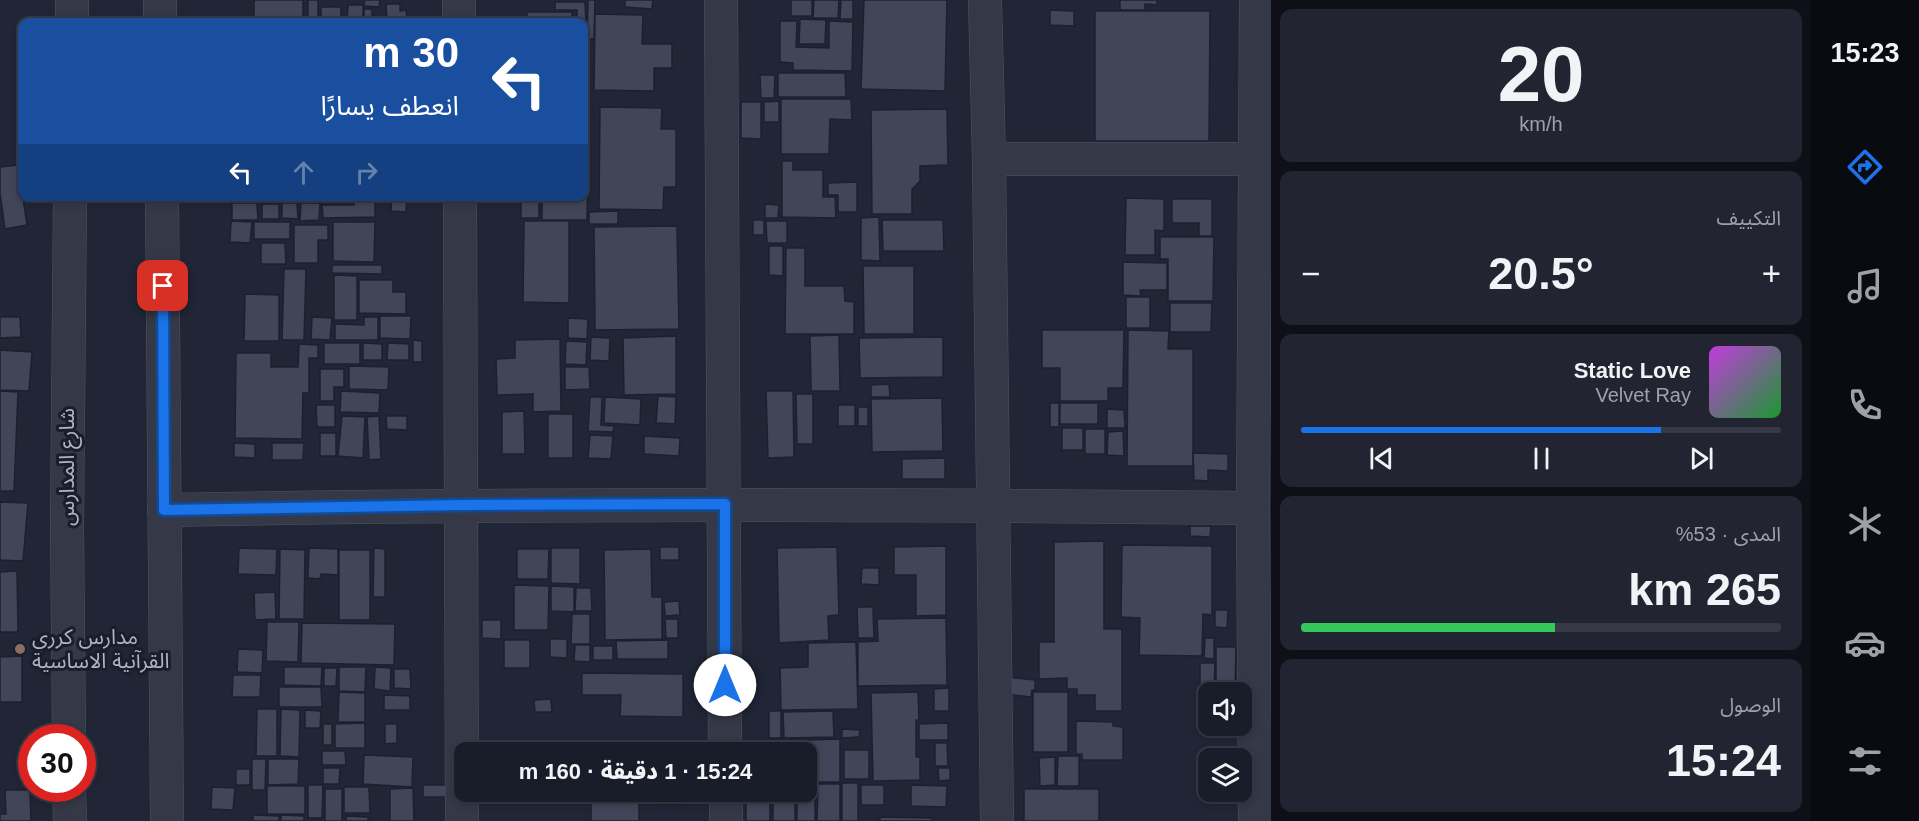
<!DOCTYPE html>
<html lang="ar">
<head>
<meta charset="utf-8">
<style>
  :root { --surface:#191c29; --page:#222531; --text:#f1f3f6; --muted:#9fa1a8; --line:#373a46; --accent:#1a73e8 }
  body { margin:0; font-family:Arial,"Noto Sans Arabic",sans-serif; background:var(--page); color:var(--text); direction:rtl; height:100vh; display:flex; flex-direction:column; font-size:22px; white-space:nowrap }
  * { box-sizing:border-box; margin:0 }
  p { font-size:20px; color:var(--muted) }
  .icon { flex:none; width:33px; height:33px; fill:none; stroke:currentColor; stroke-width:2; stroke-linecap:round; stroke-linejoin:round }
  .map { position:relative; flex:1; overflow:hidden; direction:ltr }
  .side { display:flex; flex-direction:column; gap:9px; padding:9px; background:#0e0f17; width:540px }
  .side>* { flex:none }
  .guide { position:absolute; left:18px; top:18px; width:570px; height:183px; border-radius:12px; box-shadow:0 3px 9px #0003,0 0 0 2px var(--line); direction:rtl; background:#1a4fa0; color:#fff; overflow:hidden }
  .fabs { position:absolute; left:1198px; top:682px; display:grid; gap:12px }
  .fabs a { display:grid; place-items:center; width:54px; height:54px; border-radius:12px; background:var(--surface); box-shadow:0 3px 9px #0003,0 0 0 2px var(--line); font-size:30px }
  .speed { position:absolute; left:18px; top:724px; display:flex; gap:12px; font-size:30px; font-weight:700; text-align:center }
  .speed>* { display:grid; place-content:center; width:78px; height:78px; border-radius:50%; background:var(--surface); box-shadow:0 3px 9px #0003,0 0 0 2px var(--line); line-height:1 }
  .speed .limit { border:9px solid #d22; background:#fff; color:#111 }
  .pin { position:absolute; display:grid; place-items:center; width:51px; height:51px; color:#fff; margin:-26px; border-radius:12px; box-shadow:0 3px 9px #0006 }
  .me { position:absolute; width:66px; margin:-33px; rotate:0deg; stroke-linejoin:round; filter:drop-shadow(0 0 4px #0008) }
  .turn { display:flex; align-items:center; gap:21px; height:126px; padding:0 30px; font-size:27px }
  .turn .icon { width:78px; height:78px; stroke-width:2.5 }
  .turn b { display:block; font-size:42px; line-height:51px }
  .lanes { display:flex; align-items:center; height:57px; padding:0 30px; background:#0003; justify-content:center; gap:30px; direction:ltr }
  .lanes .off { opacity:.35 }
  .big { font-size:45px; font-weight:800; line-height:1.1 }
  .side .widget { flex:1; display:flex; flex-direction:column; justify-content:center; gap:9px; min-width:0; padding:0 21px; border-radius:12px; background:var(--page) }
  .side .dial { align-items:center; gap:0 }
  .dial b { font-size:78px; line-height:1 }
  .song { display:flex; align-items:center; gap:18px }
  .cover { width:72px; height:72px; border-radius:9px; background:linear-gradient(135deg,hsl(290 70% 55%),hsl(130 70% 35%)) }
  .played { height:6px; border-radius:3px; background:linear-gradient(90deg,var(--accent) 75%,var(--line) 75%) }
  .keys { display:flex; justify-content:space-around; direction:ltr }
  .heat { display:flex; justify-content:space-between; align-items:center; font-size:33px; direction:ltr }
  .charge { height:9px; border-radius:4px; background:linear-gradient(90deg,#34c759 53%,var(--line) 0) }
  .trip { position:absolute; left:454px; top:742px; width:363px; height:60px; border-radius:12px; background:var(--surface); box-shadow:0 3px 9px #0003,0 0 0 2px var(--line); font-weight:800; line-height:60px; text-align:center; direction:rtl }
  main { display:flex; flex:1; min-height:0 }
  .menu { display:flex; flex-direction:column; width:108px; justify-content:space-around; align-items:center; background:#0a0b10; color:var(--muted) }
  .menu .icon { width:42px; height:42px }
  .menu .on { color:var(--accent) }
  .menu b { font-size:27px; color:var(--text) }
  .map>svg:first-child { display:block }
</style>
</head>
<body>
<main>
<nav class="menu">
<b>15:23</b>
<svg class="icon on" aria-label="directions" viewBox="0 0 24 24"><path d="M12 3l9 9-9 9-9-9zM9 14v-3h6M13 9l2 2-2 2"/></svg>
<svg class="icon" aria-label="music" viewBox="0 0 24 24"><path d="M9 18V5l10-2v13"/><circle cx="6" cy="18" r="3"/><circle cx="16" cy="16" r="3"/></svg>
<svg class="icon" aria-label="phone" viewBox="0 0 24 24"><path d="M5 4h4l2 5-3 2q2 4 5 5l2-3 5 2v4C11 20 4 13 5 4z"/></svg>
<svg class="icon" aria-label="climate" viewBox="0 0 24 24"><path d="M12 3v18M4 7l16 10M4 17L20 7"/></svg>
<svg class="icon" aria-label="car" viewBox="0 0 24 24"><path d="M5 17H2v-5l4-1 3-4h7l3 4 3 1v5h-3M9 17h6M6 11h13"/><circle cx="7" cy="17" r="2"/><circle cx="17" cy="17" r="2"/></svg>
<svg class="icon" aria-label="filters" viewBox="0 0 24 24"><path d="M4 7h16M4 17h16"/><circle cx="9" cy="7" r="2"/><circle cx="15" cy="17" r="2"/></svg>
</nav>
<section class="side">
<div class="widget dial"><b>20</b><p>km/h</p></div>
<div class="widget"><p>التكييف</p>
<div class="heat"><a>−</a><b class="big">20.5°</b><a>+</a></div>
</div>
<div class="widget">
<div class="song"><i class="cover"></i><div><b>Static Love</b><p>Velvet Ray</p></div></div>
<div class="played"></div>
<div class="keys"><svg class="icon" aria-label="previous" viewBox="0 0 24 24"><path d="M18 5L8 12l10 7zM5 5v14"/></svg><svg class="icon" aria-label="pause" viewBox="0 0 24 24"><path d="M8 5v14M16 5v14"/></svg><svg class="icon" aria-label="next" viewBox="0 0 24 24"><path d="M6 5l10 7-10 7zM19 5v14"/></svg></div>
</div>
<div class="widget"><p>المدى · 53%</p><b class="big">265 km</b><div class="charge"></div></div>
<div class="widget"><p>الوصول</p><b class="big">15:24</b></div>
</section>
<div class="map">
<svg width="1271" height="821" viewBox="0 0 1271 821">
  <rect width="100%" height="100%" fill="#212637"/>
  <g fill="#404558" stroke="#1c202e" stroke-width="1.5">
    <rect x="254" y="0" width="49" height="22"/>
    <rect x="308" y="0" width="10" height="22"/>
    <path d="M365,0H380L379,7L364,6Z"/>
    <path d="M588,0H595L594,39H587Z"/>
    <path d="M625,0H653L652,9L625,7Z"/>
    <rect x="791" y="0" width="21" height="16"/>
    <path d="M814,0H839L838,18H813Z"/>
    <path d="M841,0H853V19H840Z"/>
    <path d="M864,0H947L945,91L861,89Z"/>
    <path d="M1120,0H1157V5L1145,4V10H1120Z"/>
    <path d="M555,2H585L586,24L577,22V10H555Z"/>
    <path d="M386,4H400V11L406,10L407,21L387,22Z"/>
    <path d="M348,5H363V22H347Z"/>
    <rect x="321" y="7" width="20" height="15"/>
    <rect x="364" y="9" width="8" height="13"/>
    <path d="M1050,10L1074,11V26L1050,25Z"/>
    <path d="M1095,11H1210L1209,141H1095Z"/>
    <rect x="527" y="12" width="45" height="10"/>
    <path d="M595,14L643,15L642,44H672V68H654V91L594,90Z"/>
    <path d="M800,19L826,20L825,44H799Z"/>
    <path d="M780,21H797L796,47L829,48V21L853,22L852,71L793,70V63L780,62Z"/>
    <path d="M778,73H845L846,97H778Z"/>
    <path d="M760,75H775L774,98H761Z"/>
    <path d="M781,99H851L852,120L830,119L829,154H781Z"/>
    <path d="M779,101V122H764V102Z"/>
    <path d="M584,102L589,103L587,220H542V196H584Z"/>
    <path d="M741,102H761V139L741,138Z"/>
    <path d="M600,107L662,108L661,129H676V187H664L663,210L599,209Z"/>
    <path d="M947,109L948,165L920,166V181L912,189V214H872L871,110Z"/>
    <path d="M782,161H793V170H823V197H835L836,218L782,217Z"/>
    <path d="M18,165L27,225L5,229L0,193V167Z"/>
    <path d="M857,182V212H838V195H828V183Z"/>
    <path d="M325,196H351V202L325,201Z"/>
    <path d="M354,196H375V217L323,218L322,205H354Z"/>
    <path d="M392,196H407L406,212L391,211Z"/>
    <rect x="521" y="196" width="18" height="22"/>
    <path d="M1126,198L1164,199V231L1155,230V255H1125Z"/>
    <path d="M1172,199H1212V236H1199V223H1172Z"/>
    <path d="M232,203H257L258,220H232Z"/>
    <path d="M282,203H297L298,219L282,218Z"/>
    <path d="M301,203H320L319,220L300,221Z"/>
    <rect x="262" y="204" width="17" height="15"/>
    <path d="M765,204L779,205L778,218H765Z"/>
    <path d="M618,211V224H589V212Z"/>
    <path d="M879,217L880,261L861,260V218Z"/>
    <rect x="753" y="220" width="11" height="15"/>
    <path d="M882,220H943L944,251H883Z"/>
    <path d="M231,221L252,222L250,243L230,242Z"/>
    <path d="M524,221H569V303L523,302Z"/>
    <path d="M766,221H787V243H767Z"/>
    <rect x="254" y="222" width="36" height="17"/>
    <path d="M333,222H375L374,262L333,261Z"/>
    <path d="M294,225H328V240H318V263H294Z"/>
    <path d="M677,226L679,329L595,330L594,227Z"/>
    <path d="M1160,237H1214L1213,301H1168V259H1160Z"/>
    <path d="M261,243H285L286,264H261Z"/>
    <path d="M769,246H783V276L769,275Z"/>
    <path d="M786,248H805V286H844L845,301L854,302V334H785Z"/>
    <path d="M1123,262L1167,263V290H1140L1141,296L1123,295Z"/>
    <path d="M332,265H382V274L332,273Z"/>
    <path d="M863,266H914V334H864Z"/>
    <path d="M284,269H306L304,340H282Z"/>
    <path d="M334,275L357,276V320H334Z"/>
    <path d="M359,280H393V292H406V314L359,313Z"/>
    <path d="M245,294L279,295V341H244Z"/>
    <rect x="1126" y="297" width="24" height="31"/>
    <path d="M1170,303H1212L1211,332H1170Z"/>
    <path d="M380,316H411L410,339L380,338Z"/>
    <path d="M0,317H20L21,337L0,338Z"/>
    <path d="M312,317L332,318L330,340L311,339Z"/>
    <path d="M364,317H378V340H335V324L364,325Z"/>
    <path d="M568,318L588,319L587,339L568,338Z"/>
    <path d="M1042,330H1124L1123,388H1108V401H1060V368H1042Z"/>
    <path d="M1128,330L1169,331L1168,349H1193V466H1127Z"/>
    <path d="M839,335L840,391H811L810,336Z"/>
    <path d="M676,336V394L624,395L623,338Z"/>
    <path d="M591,337L610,338L609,361L590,360Z"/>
    <path d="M943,337V377L860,378L859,338Z"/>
    <path d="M560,339L561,411L533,412V394L497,395L496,359L515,358V340Z"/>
    <path d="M413,340L422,341V362H413Z"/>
    <path d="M566,341L587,342L586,365L565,364Z"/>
    <rect x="324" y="343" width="36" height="21"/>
    <path d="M363,343L382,344V360H363Z"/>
    <path d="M388,343L409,344V360H387Z"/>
    <path d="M299,344L318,345V358H309V393H303L302,439L235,438L236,353H271V367H298Z"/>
    <path d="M0,350L32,352L29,391L0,390Z"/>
    <path d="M349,366L389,367L388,390L349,389Z"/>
    <path d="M565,367H589L590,389L565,390Z"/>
    <path d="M320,369H344V387H334V401H320Z"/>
    <path d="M889,384L890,397H871V385Z"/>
    <path d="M0,391L18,392L14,491H0Z"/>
    <path d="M341,391L380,393L379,413L340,412Z"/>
    <path d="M766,391H793L794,457L768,458Z"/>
    <path d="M796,394H813V444H797Z"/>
    <path d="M658,396L676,397L675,424L656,423Z"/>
    <path d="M590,397H602L601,425L614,426L613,432L588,431Z"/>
    <path d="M605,397L641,399L640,425L604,423Z"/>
    <path d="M942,398L943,451L872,452L871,399Z"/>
    <rect x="1050" y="403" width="9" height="24"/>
    <rect x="1060" y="403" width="38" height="21"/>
    <path d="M316,405H335V427H317Z"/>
    <rect x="838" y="405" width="17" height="21"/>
    <rect x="858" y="407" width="10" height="19"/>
    <path d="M1107,409L1124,410L1125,428H1107Z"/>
    <path d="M524,411L525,454H502V412Z"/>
    <rect x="548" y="414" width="25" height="44"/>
    <path d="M342,416L365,417L363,458L338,456Z"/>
    <path d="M379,416L381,459L369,460L367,417Z"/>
    <path d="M386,416H407V430L387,429Z"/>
    <rect x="1062" y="428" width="21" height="22"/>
    <rect x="1085" y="429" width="20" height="25"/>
    <path d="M1123,431L1124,456L1107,455L1108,432Z"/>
    <rect x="320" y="433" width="16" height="23"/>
    <path d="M590,435L613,436L611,459L588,458Z"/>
    <path d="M644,436L680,438L679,456L644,454Z"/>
    <path d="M234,443L255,444V458L234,457Z"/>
    <path d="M272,443H304L303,460H272Z"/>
    <path d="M1193,453L1228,454V471L1208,470V481L1194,480Z"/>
    <path d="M945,458V479H902V459Z"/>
    <path d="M0,502L28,503L23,561L0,560Z"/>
    <path d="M1190,526H1211L1210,537L1190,536Z"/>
    <path d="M1104,541V629H1122V711H1095V695H1077V689H1067V678L1039,679V642H1054V542Z"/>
    <path d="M1122,545L1212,546V615L1203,614L1202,656L1139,655L1140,618L1121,617Z"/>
    <path d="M946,546V615L916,616V575H894V547Z"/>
    <rect x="660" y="547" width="19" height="13"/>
    <path d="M837,547L839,615L828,616L829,640L779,643L777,548Z"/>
    <path d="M239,548L277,549L276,575L238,574Z"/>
    <path d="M309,548L338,549V575L321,574L320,579L308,578Z"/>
    <path d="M374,548L385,549V597H373Z"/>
    <path d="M551,548H580V584L551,583Z"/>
    <path d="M280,549L305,550L304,619H279Z"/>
    <path d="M517,549H549L548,579H517Z"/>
    <path d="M651,549L652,597H662V639L605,640L604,550Z"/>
    <rect x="339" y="550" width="31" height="70"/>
    <path d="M862,568H879V585L861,584Z"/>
    <path d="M17,571L18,632H0V572Z"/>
    <path d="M514,585L549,586L548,630H514Z"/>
    <path d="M551,586L574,587V612L551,611Z"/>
    <path d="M576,588H591L592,611H575Z"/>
    <path d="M275,592L276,619L255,620L254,593Z"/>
    <path d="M679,601L680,615L665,616L664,602Z"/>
    <path d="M857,607H873L874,638H858Z"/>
    <path d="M1215,610H1228L1227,628L1215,627Z"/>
    <path d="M572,614H590V644H571Z"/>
    <path d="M946,618L947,685L858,686V642L878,641L877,619Z"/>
    <path d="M665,619H678V638H666Z"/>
    <path d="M482,620H501V639L482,638Z"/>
    <path d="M267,622H299L298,662L266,661Z"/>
    <path d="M302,623L395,624L394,665L301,663Z"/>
    <path d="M1205,638H1214V659L1204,658Z"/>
    <path d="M550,639H567V658L550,657Z"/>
    <rect x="504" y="640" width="26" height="28"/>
    <path d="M668,640V659H617L616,641Z"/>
    <path d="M856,642L858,709L781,710L780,668L808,667V643Z"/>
    <path d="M575,645H590V662L574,661Z"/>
    <rect x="593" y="646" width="20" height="14"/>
    <path d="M1216,647H1236L1235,690H1216Z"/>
    <path d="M238,649L263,650L262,673L237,672Z"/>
    <path d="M22,656V702H0V657Z"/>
    <path d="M1200,663H1215L1214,687L1200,686Z"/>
    <path d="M284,667H322L321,686L284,685Z"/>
    <path d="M339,667H366L365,692L339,691Z"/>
    <path d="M375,667L391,668L390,691L374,689Z"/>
    <path d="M324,668H337L336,686H324Z"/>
    <path d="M394,669H410L411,689L394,688Z"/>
    <path d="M582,673L683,674V717L620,716L621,695H582Z"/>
    <path d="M233,675H261L260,697H232Z"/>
    <path d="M1006,677L1035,680V690H1032L1031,697L1005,694Z"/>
    <path d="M279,687H321L322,707H279Z"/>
    <path d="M949,688V711H934V689Z"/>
    <path d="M339,692L365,693V722H338Z"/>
    <path d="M918,692L919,720H916V757H920V780L873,781L871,693Z"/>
    <rect x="1033" y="692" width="35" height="60"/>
    <path d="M384,695L410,696V710H384Z"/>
    <path d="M551,699L552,712H535L534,700Z"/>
    <path d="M257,709H277V756H256Z"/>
    <path d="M281,709L300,710L299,757L280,756Z"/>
    <path d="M305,710L321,711L320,728H305Z"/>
    <rect x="769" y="711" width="12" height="27"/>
    <path d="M833,711L834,737L784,738L783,712Z"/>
    <path d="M1076,721L1113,722V726L1123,727V760H1082V754H1076Z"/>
    <path d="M365,723V748H335V724Z"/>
    <path d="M948,723V740H919V724Z"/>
    <rect x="323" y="724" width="9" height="21"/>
    <path d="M385,724H397V743L385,744Z"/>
    <path d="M842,729L860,730L859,737L842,738Z"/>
    <path d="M840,739V782H815L816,756H809V740Z"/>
    <path d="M790,740L807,741V750L790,749Z"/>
    <path d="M935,743H947L948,766H935Z"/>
    <rect x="844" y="750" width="25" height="29"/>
    <path d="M322,751H345L346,765H322Z"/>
    <path d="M783,752H808V759H813V775H808L807,780V753Z"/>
    <path d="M364,755L413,757L412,787L363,784Z"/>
    <path d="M1058,756H1079V786H1057Z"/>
    <path d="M1055,757V785L1040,786L1039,758Z"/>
    <path d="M252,759H266L265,790H252Z"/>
    <path d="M268,759H299L298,784L268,785Z"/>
    <path d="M323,768H340L339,784H323Z"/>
    <path d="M938,768H950V780L939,781Z"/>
    <rect x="236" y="769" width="14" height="16"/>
    <rect x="842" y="783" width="16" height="38"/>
    <path d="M818,784H840V821H817Z"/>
    <path d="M308,785H323L322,818H308Z"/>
    <rect x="423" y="785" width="27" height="12"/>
    <path d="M807,785H815V821H797V792H807Z"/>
    <rect x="861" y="785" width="23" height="20"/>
    <path d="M911,785L947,786L946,807L911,806Z"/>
    <rect x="267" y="786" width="38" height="28"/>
    <path d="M212,787L235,788L233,810L211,809Z"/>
    <path d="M344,787H369L370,813H344Z"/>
    <path d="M413,788L414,821H390V789Z"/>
    <rect x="325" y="789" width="17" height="32"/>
    <rect x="1024" y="789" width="75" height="32"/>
    <path d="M5,790H30L31,821H0V814H6Z"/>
    <rect x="591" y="792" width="48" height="29"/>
    <path d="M656,792H684V804H655Z"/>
    <rect x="746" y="792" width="24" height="29"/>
    <rect x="773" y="792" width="22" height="29"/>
    <path d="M253,815L279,816V821H253Z"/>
    <path d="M281,815L304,816V821H281Z"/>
    <path d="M346,816L368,817V821H346Z"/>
    <path d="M880,817L932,818V821H880Z"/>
  </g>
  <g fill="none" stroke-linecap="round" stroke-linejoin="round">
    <defs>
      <g id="street">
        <path d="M160,0V22"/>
        <path d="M459,0V22"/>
        <path d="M721,0L725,753"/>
        <path d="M985,0L989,159L997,821"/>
        <path d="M72,22V0"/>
        <path d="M989,159H1256"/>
        <path d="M162,196L167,821"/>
        <path d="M460,196L462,821"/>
        <path d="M164,510C527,503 890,504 1253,508"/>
        <path d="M69,738L67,527L70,196"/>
        <path d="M69,789L70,821"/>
        <path d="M726,792V821"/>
        <path d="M1255,821L1253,508L1256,0"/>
      </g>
    </defs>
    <use href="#street" stroke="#4f5362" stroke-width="34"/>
    <use href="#street" stroke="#353947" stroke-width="33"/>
  </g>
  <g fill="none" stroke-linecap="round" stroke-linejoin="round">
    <defs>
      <path id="route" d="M163,286L164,510L461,505L725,504V685"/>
    </defs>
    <use href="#route" stroke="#114b97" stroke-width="15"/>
    <use href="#route" stroke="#1a73e8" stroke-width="10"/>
  </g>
  <circle fill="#8d6e63" stroke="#1a1e2c" stroke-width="2" cx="20" cy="649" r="6"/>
  <g text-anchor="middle" stroke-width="6" stroke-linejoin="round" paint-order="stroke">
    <g font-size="21" fill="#afb3c4" stroke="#1a1e2c">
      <text transform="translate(67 467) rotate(-90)" y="7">شارع المدارس</text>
    </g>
    <g font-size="21" fill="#afb3c4" stroke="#1a1e2c" text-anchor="start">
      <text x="32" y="644">مدارس كرري<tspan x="32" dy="24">القرآنية الاساسية</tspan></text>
    </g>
  </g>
</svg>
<div class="fabs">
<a><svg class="icon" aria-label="sound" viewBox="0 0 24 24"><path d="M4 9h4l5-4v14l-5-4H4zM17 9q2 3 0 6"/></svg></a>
<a><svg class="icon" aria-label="layers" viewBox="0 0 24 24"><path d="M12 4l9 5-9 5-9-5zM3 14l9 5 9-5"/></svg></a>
</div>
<div class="speed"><div class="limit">30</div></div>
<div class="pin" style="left:163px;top:286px;background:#d93025"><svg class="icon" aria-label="arrive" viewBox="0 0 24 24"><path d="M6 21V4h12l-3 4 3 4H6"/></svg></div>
<svg class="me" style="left:725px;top:685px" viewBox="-20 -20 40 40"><circle r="19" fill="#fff"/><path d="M0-13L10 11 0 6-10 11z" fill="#1a73e8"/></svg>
<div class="trip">15:24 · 1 دقيقة · 160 m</div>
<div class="guide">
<div class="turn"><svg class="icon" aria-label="left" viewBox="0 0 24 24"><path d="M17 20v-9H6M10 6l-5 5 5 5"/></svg><div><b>30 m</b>انعطف يسارًا</div></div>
<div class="lanes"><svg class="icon" aria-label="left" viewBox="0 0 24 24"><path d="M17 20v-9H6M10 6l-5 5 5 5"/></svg><svg class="icon off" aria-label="ahead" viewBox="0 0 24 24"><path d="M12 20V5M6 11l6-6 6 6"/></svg><svg class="icon off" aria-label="right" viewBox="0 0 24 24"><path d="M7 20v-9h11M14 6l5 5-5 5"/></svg></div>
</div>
</div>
</main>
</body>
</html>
